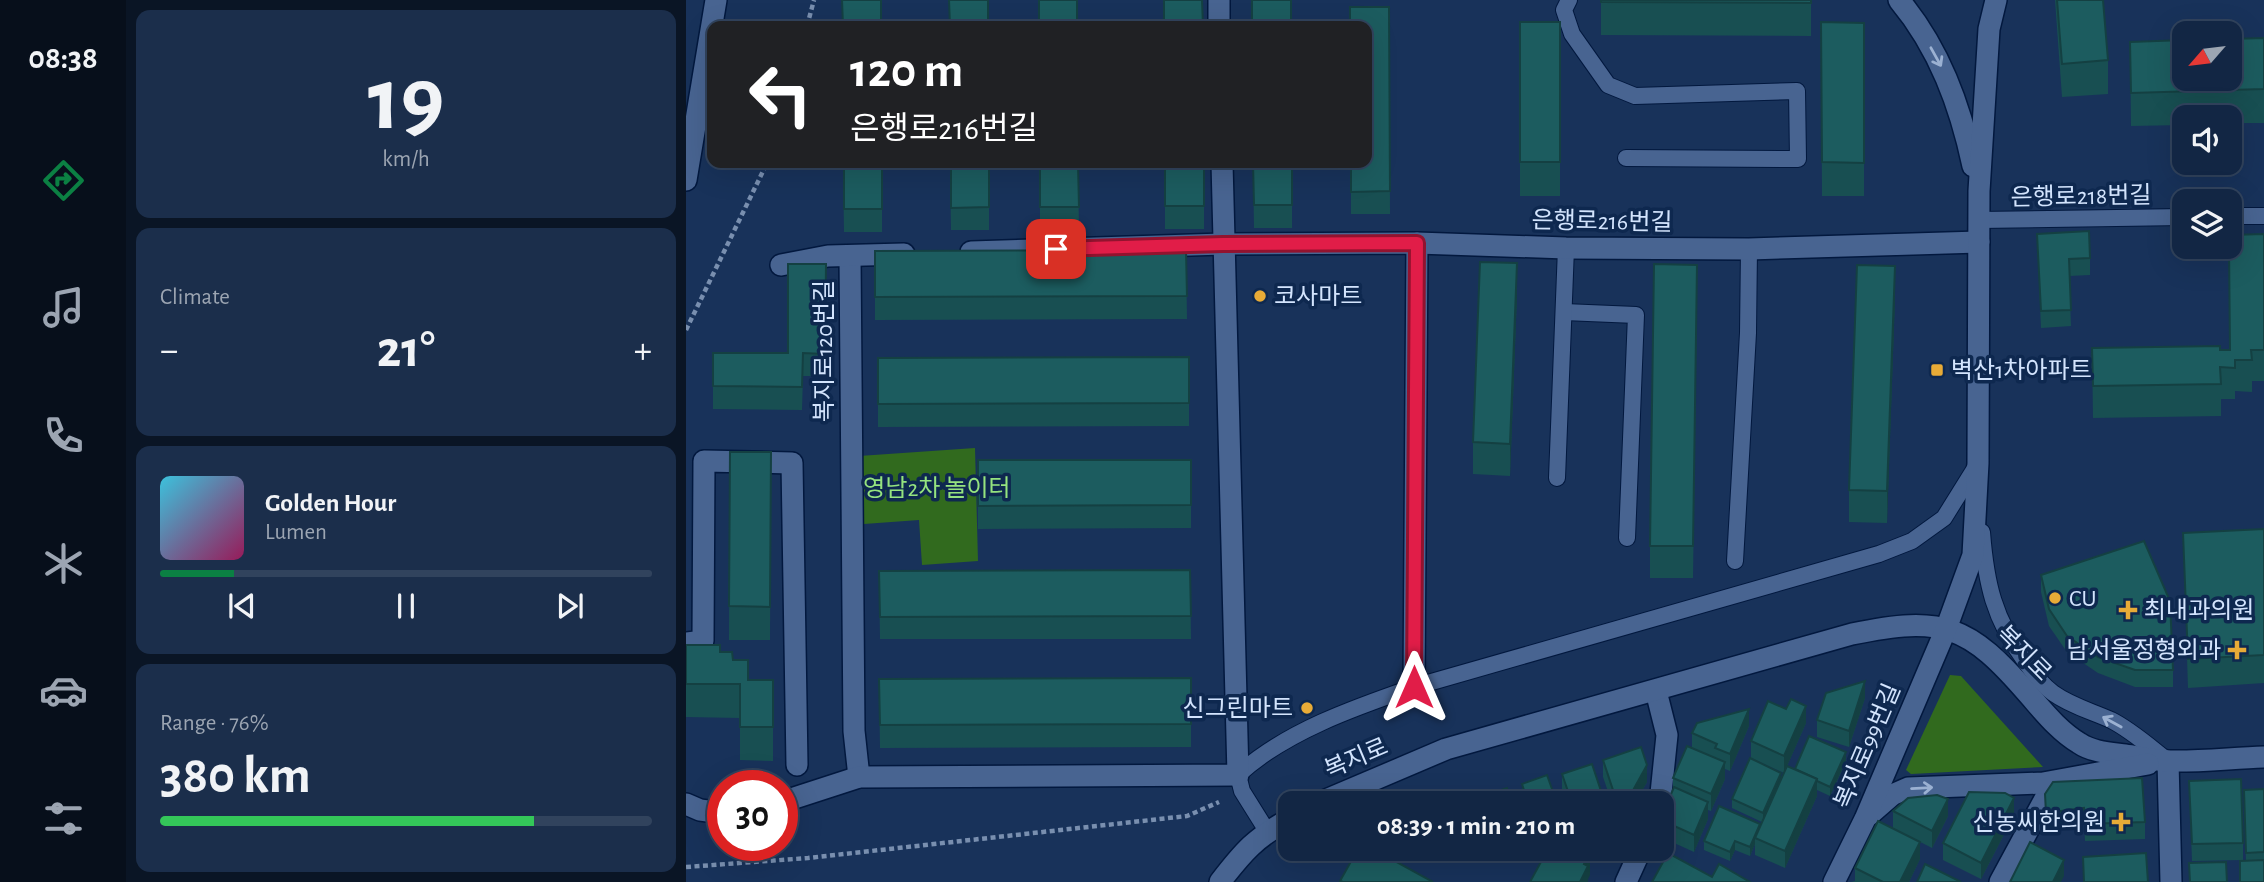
<!DOCTYPE html>
<html lang="en">
<head>
<meta charset="utf-8">
<style>
  :root { --surface:#122644; --page:#1b2e4b; --text:#f1f3f6; --muted:#9ca5b2; --line:#31435d; --accent:#0b8043 }
  body { margin:0; font-family:"Alegreya Sans","Noto Sans KR",sans-serif; background:var(--page); color:var(--text); height:100vh; display:flex; flex-direction:column; font-size:26px; white-space:nowrap }
  * { box-sizing:border-box; margin:0 }
  p { font-size:23px; color:var(--muted) }
  .icon { flex:none; width:38px; height:38px; fill:none; stroke:currentColor; stroke-width:2; stroke-linecap:round; stroke-linejoin:round }
  .map { position:relative; flex:1; overflow:hidden }
  .details { display:flex; flex-direction:column; gap:10px; padding:10px; background:#0a1525; width:560px }
  .details>* { flex:none }
  .guide { position:absolute; left:21px; top:21px; width:665px; height:147px; border-radius:14px; box-shadow:0 7px 28px #0002,0 0 0 2px var(--line); background:#202124; color:#fff; overflow:hidden }
  .needle { width:46px; rotate:242deg }
  .tools { position:absolute; left:1486px; top:21px; display:grid; gap:14px }
  .tools a { display:grid; place-items:center; width:70px; height:70px; border-radius:14px; background:var(--surface); box-shadow:0 7px 28px #0002,0 0 0 2px var(--line); font-size:35px }
  .speed { position:absolute; left:21px; top:770px; display:flex; gap:14px; font-size:35px; font-weight:700; text-align:center }
  .speed>* { display:grid; place-content:center; width:91px; height:91px; border-radius:50%; background:var(--surface); box-shadow:0 7px 28px #0002,0 0 0 2px var(--line); line-height:1 }
  .speed .limit { border:10px solid #d22; background:#fff; color:#111 }
  .pin { position:absolute; display:grid; place-items:center; width:60px; height:60px; color:#fff; margin:-30px; border-radius:14px; box-shadow:0 4px 10px #0006 }
  .me { position:absolute; width:77px; margin:-38px; rotate:0deg; stroke-linejoin:round; filter:drop-shadow(0 0 5px #0008) }
  .turn { display:flex; align-items:center; gap:24px; height:147px; padding:0 28px; font-size:32px }
  .turn .icon { width:91px; height:91px; stroke-width:2.5 }
  .turn b { display:block; font-size:49px; line-height:60px }
  .big { font-size:52px; font-weight:700; line-height:1.1 }
  .details .card { flex:1; display:flex; flex-direction:column; justify-content:center; gap:10px; min-width:0; padding:0 24px; border-radius:14px; background:var(--page) }
  .details .dial { align-items:center; gap:0 }
  .dial b { font-size:91px; line-height:1 }
  .song { display:flex; align-items:center; gap:21px }
  .cover { width:84px; height:84px; border-radius:10px; background:linear-gradient(135deg,hsl(190 70% 55%),hsl(330 70% 35%)) }
  .played { height:7px; border-radius:4px; background:linear-gradient(90deg,var(--accent) 15%,var(--line) 15%) }
  .keys { display:flex; justify-content:space-around; direction:ltr }
  .heat { display:flex; justify-content:space-between; align-items:center; font-size:38px; direction:ltr }
  .charge { height:10px; border-radius:5px; background:linear-gradient(90deg,#34c759 76%,var(--line) 0) }
  .trip { position:absolute; left:592px; top:791px; width:396px; height:70px; border-radius:14px; background:var(--surface); box-shadow:0 7px 28px #0002,0 0 0 2px var(--line); font-weight:700; line-height:70px; text-align:center }
  main { display:flex; flex:1; min-height:0 }
  .tabs { display:flex; flex-direction:column; width:126px; justify-content:space-around; align-items:center; background:#070f1b; color:var(--muted) }
  .tabs .icon { width:49px; height:49px }
  .tabs .on { color:var(--accent) }
  .tabs b { font-size:32px; color:var(--text) }
  .map>svg:first-child { display:block }
</style>
</head>
<body>
<main>
<nav class="tabs">
<b>08:38</b>
<svg class="icon on" aria-label="directions" viewBox="0 0 24 24"><path d="M12 3l9 9-9 9-9-9zM9 14v-3h6M13 9l2 2-2 2"/></svg>
<svg class="icon" aria-label="music" viewBox="0 0 24 24"><path d="M9 18V5l10-2v13"/><circle cx="6" cy="18" r="3"/><circle cx="16" cy="16" r="3"/></svg>
<svg class="icon" aria-label="phone" viewBox="0 0 24 24"><path d="M5 4h4l2 5-3 2q2 4 5 5l2-3 5 2v4C11 20 4 13 5 4z"/></svg>
<svg class="icon" aria-label="climate" viewBox="0 0 24 24"><path d="M12 3v18M4 7l16 10M4 17L20 7"/></svg>
<svg class="icon" aria-label="car" viewBox="0 0 24 24"><path d="M5 17H2v-5l4-1 3-4h7l3 4 3 1v5h-3M9 17h6M6 11h13"/><circle cx="7" cy="17" r="2"/><circle cx="17" cy="17" r="2"/></svg>
<svg class="icon" aria-label="filters" viewBox="0 0 24 24"><path d="M4 7h16M4 17h16"/><circle cx="9" cy="7" r="2"/><circle cx="15" cy="17" r="2"/></svg>
</nav>
<section class="details">
<div class="card dial"><b>19</b><p>km/h</p></div>
<div class="card"><p>Climate</p>
<div class="heat"><a>−</a><b class="big">21°</b><a>+</a></div>
</div>
<div class="card">
<div class="song"><i class="cover"></i><div><b>Golden Hour</b><p>Lumen</p></div></div>
<div class="played"></div>
<div class="keys"><svg class="icon" aria-label="previous" viewBox="0 0 24 24"><path d="M18 5L8 12l10 7zM5 5v14"/></svg><svg class="icon" aria-label="pause" viewBox="0 0 24 24"><path d="M8 5v14M16 5v14"/></svg><svg class="icon" aria-label="next" viewBox="0 0 24 24"><path d="M6 5l10 7-10 7zM19 5v14"/></svg></div>
</div>
<div class="card"><p>Range · 76%</p><b class="big">380 km</b><div class="charge"></div></div>
</section>
<div class="map">
<svg width="1578" height="882" viewBox="0 0 1578 882">
  <rect width="100%" height="100%" fill="#18325a"/>
  <g fill="#316a1e">
    <path d="M289,448L292,561L236,565L233,520L178,524L173,456Z"/>
    <path d="M1264,675L1275,676L1357,767L1225,774L1220,770Z"/>
  </g>
  <g fill="none" stroke-linecap="round" stroke-linejoin="round">
    <defs>
      <g id="lane">
        <path d="M883,0L878,10L886,34L922,85L949,96L1111,91L1112,159L940,158"/>
        <path d="M1544,216H1578"/>
        <path d="M1293,220L1498,217"/>
        <path d="M878,312L950,315L941,538"/>
        <path d="M871,478L880,248"/>
        <path d="M1296,532C1300,584 1308,619 1339,661C1347,673 1356,685 1367,693C1385,706 1405,711 1425,720C1445,730 1464,747 1482,761"/>
        <path d="M1049,561L1062,333L1063,249"/>
        <path d="M581,831L556,791L552,775C598,732 670,707 728,687L1193,554L1226,541L1258,518L1291,465"/>
      </g>
      <g id="street">
        <path d="M533,0V26"/>
        <path d="M0,180L30,0"/>
        <path d="M285,252L537,244L731,243L880,248L1063,249L1293,242"/>
        <path d="M164,256L168,731L173,777"/>
        <path d="M95,265L142,256L218,254"/>
        <path d="M0,643L17,641L18,461L106,463L111,765"/>
        <path d="M728,687L731,243"/>
        <path d="M970,691L981,735L974,803"/>
        <path d="M1482,761L1485,882"/>
        <path d="M96,802L173,777L552,775L536,163"/>
        <path d="M0,804L14,810L37,813"/>
        <path d="M940,882L955,849"/>
        <path d="M1314,882L1368,782"/>
      </g>
      <g id="secondary">
        <path d="M1213,0C1253,48 1274,105 1287,166"/>
        <path d="M633,803L760,749L1166,634C1257,615 1283,625 1343,695C1358,712 1373,731 1393,743C1406,752 1424,753 1439,755C1453,757 1468,760 1482,761C1513,762 1546,758 1578,757"/>
        <path d="M1183,815L1206,795L1222,788L1357,783L1462,764"/>
        <path d="M534,882C557,852 570,837 604,819"/>
        <path d="M1148,882L1179,819L1260,629L1287,555L1292,463L1293,191L1303,29L1310,0"/>
      </g>
    </defs>
    <use href="#lane" stroke="#02183e" stroke-width="18"/>
    <use href="#street" stroke="#02183e" stroke-width="24"/>
    <use href="#secondary" stroke="#02183e" stroke-width="24"/>
    <g stroke="#798faf" stroke-width="4.5" stroke-dasharray="5 3.5" stroke-linecap="butt">
      <path d="M121,26L128,0"/>
      <path d="M0,330L81,163"/>
      <path d="M0,867L122,858L501,816L533,802"/>
    </g>
    <use href="#lane" stroke="#486491" stroke-width="16"/>
    <use href="#street" stroke="#486491" stroke-width="21"/>
    <use href="#secondary" stroke="#486491" stroke-width="21"/>
  </g>
  <g fill="#184f52">
    <path d="M915,0H1125V36L915,35Z"/>
    <path d="M1369,0H1417L1422,60V94L1376,97Z"/>
    <path d="M703,7L704,214H665V163Z"/>
    <rect x="834" y="22" width="40" height="174"/>
    <path d="M1135,22L1178,23V196H1136Z"/>
    <path d="M1578,38V123H1544V117H1498V125L1445,126L1444,42Z"/>
    <path d="M157,163H196V232H158Z"/>
    <path d="M264,163H303V230H265Z"/>
    <path d="M354,163H392L393,230H354Z"/>
    <rect x="479" y="163" width="39" height="66"/>
    <path d="M567,163H606V228H568Z"/>
    <path d="M1351,234L1404,258V275L1383,276L1385,326L1355,328Z"/>
    <path d="M1578,234V381H1566V392L1549,391V399H1535V416L1407,418L1406,348L1543,350Z"/>
    <path d="M500,250L501,319L189,320V251Z"/>
    <path d="M140,264L139,376H117L116,410L27,409V353H102Z"/>
    <path d="M831,295L824,476L787,474V442Z"/>
    <path d="M1011,297L1007,578H964V546Z"/>
    <path d="M1209,298L1201,523L1163,522V490Z"/>
    <path d="M503,357V426L192,427V358Z"/>
    <path d="M44,452H85L84,640H43Z"/>
    <path d="M292,460H505V528L292,529Z"/>
    <path d="M1578,529V683L1502,688L1497,533Z"/>
    <path d="M504,570L505,639H194L193,571Z"/>
    <path d="M1355,575L1487,670V687H1449L1412,673L1381,652L1363,626L1355,592Z"/>
    <path d="M0,645L34,652L47,660L62,680H87V761L54,760V718L0,717Z"/>
    <path d="M505,678V747L194,748L193,679Z"/>
    <path d="M1179,698L1163,747L1131,737V720Z"/>
    <path d="M1120,723L1101,766L1109,769L1160,761L1144,796L1131,790V796L1099,868L1069,855V844L1064,856L1049,850L1044,861L1018,850V841L1074,827L1076,822L1046,808V799L1095,778L1098,773L1065,758V741Z"/>
    <path d="M1063,726L1044,771L1039,769V779L1025,811L1022,810V819L1008,852L975,837V818L987,789V778L1006,748V733Z"/>
    <path d="M917,760L961,782L949,803H926L917,777Z"/>
    <path d="M876,774L919,803H881L876,791Z"/>
    <path d="M1503,781L1557,843V860L1506,861Z"/>
    <path d="M836,784L871,803H837Z"/>
    <path d="M1578,789V882H1554V861H1560L1558,790Z"/>
    <path d="M1359,794L1459,822V839L1399,841L1398,824L1360,829Z"/>
    <path d="M1207,811L1262,816L1246,848L1207,828Z"/>
    <path d="M1328,815L1295,879L1257,860V843Z"/>
    <path d="M1234,859L1223,882H1165L1169,881V868Z"/>
  </g>
  <g fill="#144042">
    <path d="M831,263V295L824,476V444Z"/>
    <path d="M1209,266V298L1201,523V491Z"/>
    <path d="M1179,681V698L1163,747V731Z"/>
    <path d="M1120,706V723L1098,773V756Z"/>
    <path d="M1063,709V726L1044,771V754Z"/>
    <path d="M1160,752V761L1144,796V787Z"/>
    <path d="M1039,762V779L1025,811V794Z"/>
    <path d="M961,765V782L949,803H930V799Z"/>
    <path d="M1095,773V782L1077,822V813Z"/>
    <path d="M1131,779V796L1099,868V851Z"/>
    <path d="M1328,798V815L1295,879V863Z"/>
    <path d="M1262,799V816L1246,848V831Z"/>
    <path d="M1022,802V819L1008,852V835Z"/>
    <path d="M1074,824V834L1069,838V844L1064,856V847Z"/>
    <path d="M1049,841V850L1044,861V852Z"/>
    <path d="M1234,842V859L1223,882H1214Z"/>
    <path d="M904,852V875L902,879V882H894L898,864Z"/>
    <path d="M1378,860V876L1375,882H1367Z"/>
  </g>
  <g fill="#1c5c5f" stroke="#144042" stroke-width="2">
    <path d="M156,0H195V26H157Z"/>
    <path d="M263,0H302V26H264Z"/>
    <rect x="353" y="0" width="38" height="26"/>
    <path d="M478,0H516L517,26H478Z"/>
    <rect x="566" y="0" width="39" height="26"/>
    <path d="M915,0H1125V3L915,2Z"/>
    <path d="M1371,0H1417L1422,60L1376,64Z"/>
    <path d="M664,7H703L704,191L665,192V163H681V26H664Z"/>
    <rect x="834" y="22" width="40" height="140"/>
    <path d="M1135,22L1178,23V163L1136,162Z"/>
    <path d="M1578,38V89L1445,93L1444,42L1498,40V79H1544V39Z"/>
    <rect x="158" y="163" width="38" height="46"/>
    <path d="M265,163H303V207L265,208Z"/>
    <path d="M354,163H392L393,207H354Z"/>
    <rect x="479" y="163" width="39" height="43"/>
    <path d="M567,163H606V205H568Z"/>
    <path d="M1403,231L1404,258L1383,259L1385,310L1355,311L1351,234Z"/>
    <path d="M1578,234V350H1565L1566,360H1549V368L1534,367L1535,384L1407,386L1406,348L1534,346V350H1544L1543,247H1544V235Z"/>
    <path d="M500,250L501,296L189,297V251Z"/>
    <path d="M794,262L831,263L824,444L787,442Z"/>
    <path d="M102,264H140L139,354L117,353L116,387L27,386V353H102Z"/>
    <path d="M968,264L1011,265L1007,546H964Z"/>
    <path d="M1171,265L1209,266L1201,491L1163,490Z"/>
    <path d="M503,357V403L192,404V358Z"/>
    <path d="M44,452H85L84,607L43,606Z"/>
    <path d="M292,460H505V505L292,506Z"/>
    <path d="M1578,529V655L1502,659L1497,533Z"/>
    <path d="M1458,541L1484,601L1487,670H1449L1412,657L1381,636L1363,609L1355,575Z"/>
    <path d="M504,570L505,616L194,617L193,571Z"/>
    <path d="M0,645H34V652H46L47,660H62V680H87V727H54V684H0Z"/>
    <path d="M505,678V724L194,725L193,679Z"/>
    <path d="M1179,681L1163,731L1131,720L1140,693Z"/>
    <path d="M1105,699L1120,706L1098,756L1065,741L1082,701L1100,709Z"/>
    <path d="M1063,709L1044,754L1029,748L1031,744L1006,733L1011,723Z"/>
    <path d="M1123,736L1160,752L1144,787L1131,781V779L1109,769Z"/>
    <path d="M1001,746L1039,762L1025,794L987,778Z"/>
    <path d="M955,747L961,765L945,794L930,799L917,760Z"/>
    <path d="M1064,758L1095,773L1077,813L1046,799Z"/>
    <path d="M906,764L919,803H886L876,774Z"/>
    <path d="M1101,766L1131,779L1099,851L1069,838Z"/>
    <path d="M861,775L871,803H842L836,784Z"/>
    <path d="M1456,778L1459,822L1399,824L1398,808L1360,813L1359,794L1367,782Z"/>
    <path d="M1555,779L1557,843L1506,844L1503,781Z"/>
    <path d="M988,787L1022,802L1008,835L975,820V818Z"/>
    <path d="M821,788L826,803H777Z"/>
    <path d="M1578,789V852L1560,853L1558,790Z"/>
    <path d="M1283,792L1319,793L1328,798L1295,863L1257,843Z"/>
    <path d="M1251,795L1262,799L1246,831L1207,811L1222,798Z"/>
    <path d="M1033,806L1074,824L1064,847L1049,841L1044,852L1018,841Z"/>
    <path d="M1192,821L1234,842L1214,882H1197L1169,868Z"/>
    <path d="M1344,842L1378,860L1367,882H1324Z"/>
    <path d="M672,849H687L747,882H657L654,881Z"/>
    <path d="M862,849H898L904,852L898,864L902,866L894,882H844Z"/>
    <path d="M982,853L1026,877L1033,864L1064,882H966Z"/>
    <path d="M1460,853L1462,882H1398L1397,857Z"/>
    <path d="M1578,860V882H1554V861Z"/>
    <path d="M1540,862L1541,882H1504L1503,863Z"/>
    <path d="M1239,864L1275,882H1231Z"/>
  </g>
  <defs><path id="oneway-shaft" d="M-6 0H5M1.5-3L5.5 0L1.5 3" fill="none" stroke-width="1.6" stroke-linecap="round" stroke-linejoin="round" transform="scale(1.75)"/></defs>
  <g stroke="#9bb1d2">
    <use href="#oneway-shaft" transform="translate(1250 57) rotate(61)"/>
    <use href="#oneway-shaft" transform="translate(1426 722) rotate(-151)"/>
    <use href="#oneway-shaft" transform="translate(1236 788) rotate(-3)"/>
  </g>
  <g fill="none" stroke-linecap="round" stroke-linejoin="round">
    <defs>
      <path id="route" d="M370,249L537,244L731,243L728,687"/>
    </defs>
    <use href="#route" stroke="#92132f" stroke-width="18"/>
    <use href="#route" stroke="#e11d48" stroke-width="12"/>
  </g>
  <g fill="#e8ab37" stroke="#0e284f" stroke-width="2.5">
    <circle cx="574" cy="296" r="7"/>
    <rect x="1244" y="363" width="14" height="14" rx="3.5"/>
    <circle cx="1369" cy="598" r="7"/>
    <path d="M1438.5 599.5h7v7h7v7h-7v7h-7v-7h-7v-7h7z"/>
    <path d="M1547.5 639.5h7v7h7v7h-7v7h-7v-7h-7v-7h7z"/>
    <circle cx="621" cy="708" r="7"/>
    <path d="M1431.5 811.5h7v7h7v7h-7v7h-7v-7h-7v-7h7z"/>
  </g>
  <g text-anchor="middle" stroke-width="7" stroke-linejoin="round" paint-order="stroke">
    <g font-size="24" fill="#d3e4fd" stroke="#0e284f">
      <text transform="translate(1395 196) rotate(-1)" y="8">은행로218번길</text>
      <text transform="translate(916 221) rotate(1)" y="8">은행로216번길</text>
      <text transform="translate(138 351) rotate(-90)" y="8">복지로120번길</text>
      <text transform="translate(1338 653) rotate(45)" y="8">복지로</text>
      <text transform="translate(1181 746) rotate(-67)" y="8">복지로99번길</text>
      <text transform="translate(670 758) rotate(-23)" y="8">복지로</text>
    </g>
    <g font-size="24" fill="#d3e4fd" stroke="#0e284f" text-anchor="start">
      <text x="588" y="304">코사마트</text>
      <text x="1265" y="378">벽산1차아파트</text>
      <text x="1383" y="606">CU</text>
      <text x="1458" y="618">최내과의원</text>
      <text x="1535" y="658" text-anchor="end">남서울정형외과</text>
      <text x="607" y="716" text-anchor="end">신그린마트</text>
      <text x="1419" y="830" text-anchor="end">신농씨한의원</text>
    </g>
    <g font-size="24" fill="#95e37f" stroke="#0e284f">
      <text x="251" y="496">영남2차 놀이터</text>
    </g>
  </g>
</svg>
<div class="tools">
<a><svg class="needle" viewBox="-14 -14 28 28"><path d="M0-13l5 13h-10z" fill="#e53935"/><path d="M0 13l5-13h-10z" fill="#9ca5b2"/></svg></a>
<a><svg class="icon" aria-label="sound" viewBox="0 0 24 24"><path d="M4 9h4l5-4v14l-5-4H4zM17 9q2 3 0 6"/></svg></a>
<a><svg class="icon" aria-label="layers" viewBox="0 0 24 24"><path d="M12 4l9 5-9 5-9-5zM3 14l9 5 9-5"/></svg></a>
</div>
<div class="speed"><div class="limit">30</div></div>
<div class="pin" style="left:370px;top:249px;background:#d93025"><svg class="icon" aria-label="arrive" viewBox="0 0 24 24"><path d="M6 21V4h12l-3 4 3 4H6"/></svg></div>
<svg class="me" style="left:728px;top:687px" viewBox="-20 -20 40 40"><path d="M0-17L14 15 0 8-14 15z" fill="#e11d48" stroke="#fff" stroke-width="4"/></svg>
<div class="trip">08:39 · 1 min · 210 m</div>
<div class="guide">
<div class="turn"><svg class="icon" aria-label="left" viewBox="0 0 24 24"><path d="M17 20v-9H6M10 6l-5 5 5 5"/></svg><div><b>120 m</b>은행로216번길</div></div>
</div>
</div>
</main>
</body>
</html>
